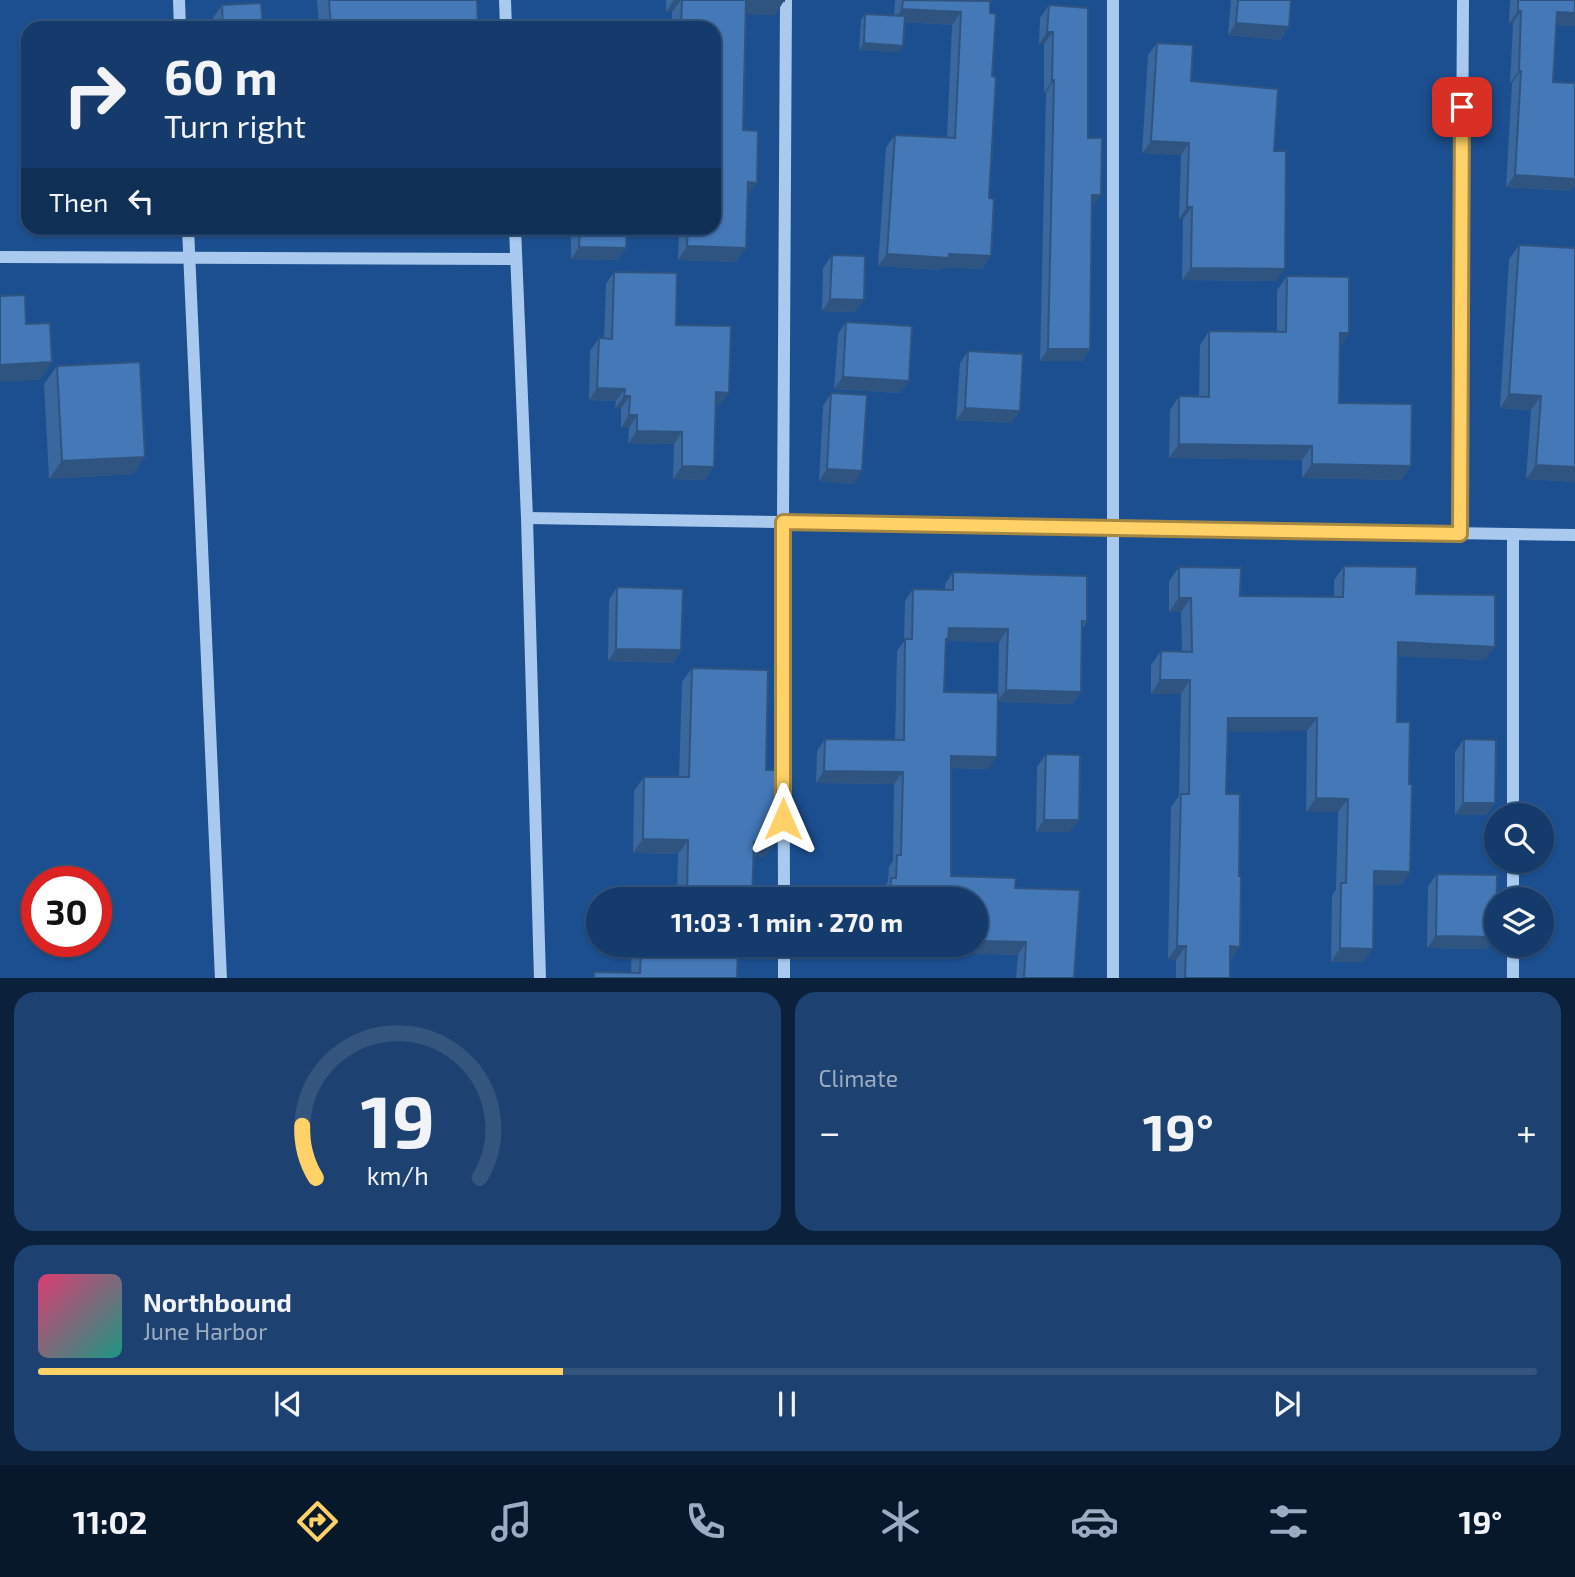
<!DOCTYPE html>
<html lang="en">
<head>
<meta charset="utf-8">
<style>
  :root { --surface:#143b6b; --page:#1d4271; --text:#f1f3f6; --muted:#9dadc1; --line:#33557e; --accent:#ffd166 }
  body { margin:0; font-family:"Exo 2",sans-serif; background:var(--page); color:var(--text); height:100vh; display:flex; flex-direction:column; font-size:26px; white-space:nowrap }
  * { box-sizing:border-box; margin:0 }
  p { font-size:23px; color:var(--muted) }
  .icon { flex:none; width:38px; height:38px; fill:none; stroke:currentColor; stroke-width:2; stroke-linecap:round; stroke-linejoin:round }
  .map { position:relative; height:978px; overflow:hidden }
  .side { display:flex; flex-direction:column; gap:14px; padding:14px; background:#0b203b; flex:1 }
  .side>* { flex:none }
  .guide { position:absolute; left:21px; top:21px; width:700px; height:214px; border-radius:21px; box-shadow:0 2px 5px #0004,0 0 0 2px var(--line); background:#143b6b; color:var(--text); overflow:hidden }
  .tools { position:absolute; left:1484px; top:803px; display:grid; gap:14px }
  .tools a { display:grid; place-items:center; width:70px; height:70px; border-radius:50%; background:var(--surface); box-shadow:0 2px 5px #0004,0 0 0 2px var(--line); font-size:35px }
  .speed { position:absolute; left:21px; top:866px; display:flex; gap:14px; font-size:35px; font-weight:700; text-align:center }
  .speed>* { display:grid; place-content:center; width:91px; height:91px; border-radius:50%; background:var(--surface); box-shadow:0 2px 5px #0004,0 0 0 2px var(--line); line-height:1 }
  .speed .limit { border:10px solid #d22; background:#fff; color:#111 }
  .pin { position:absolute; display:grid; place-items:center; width:60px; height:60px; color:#fff; margin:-30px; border-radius:14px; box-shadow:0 4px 10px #0006 }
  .me { position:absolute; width:77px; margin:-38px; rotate:0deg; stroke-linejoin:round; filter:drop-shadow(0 0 5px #0008) }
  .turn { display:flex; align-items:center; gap:24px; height:147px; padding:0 28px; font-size:32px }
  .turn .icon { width:91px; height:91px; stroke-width:2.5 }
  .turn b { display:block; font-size:49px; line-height:60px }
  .then { display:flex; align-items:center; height:66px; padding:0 28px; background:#0003; gap:14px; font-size:26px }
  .big { font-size:52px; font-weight:700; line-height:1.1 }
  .side .tile { flex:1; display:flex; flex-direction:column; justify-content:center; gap:10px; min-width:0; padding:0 24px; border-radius:21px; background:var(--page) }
  .side .dial { align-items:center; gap:0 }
  .dial svg { height:182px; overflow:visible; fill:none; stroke:var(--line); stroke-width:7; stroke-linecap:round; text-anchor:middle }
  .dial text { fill:var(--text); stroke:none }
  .song { display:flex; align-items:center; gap:21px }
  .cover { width:84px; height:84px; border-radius:10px; background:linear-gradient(135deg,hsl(340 70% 55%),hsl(170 70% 35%)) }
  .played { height:7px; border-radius:4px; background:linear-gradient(90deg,var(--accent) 35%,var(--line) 35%) }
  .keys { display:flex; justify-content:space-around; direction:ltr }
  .heat { display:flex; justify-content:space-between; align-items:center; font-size:38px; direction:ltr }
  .side .tiles { flex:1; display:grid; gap:14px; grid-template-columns:1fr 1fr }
  .tile:last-child { grid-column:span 2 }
  .trip { position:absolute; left:586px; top:887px; width:402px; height:70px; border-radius:35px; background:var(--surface); box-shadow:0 2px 5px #0004,0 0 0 2px var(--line); font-weight:700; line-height:70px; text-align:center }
  .menu { display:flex; height:112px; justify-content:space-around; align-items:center; background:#08182b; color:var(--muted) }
  .menu .icon { width:49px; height:49px }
  .menu .active { color:var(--accent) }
  .menu b { font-size:32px; color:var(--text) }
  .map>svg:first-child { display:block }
</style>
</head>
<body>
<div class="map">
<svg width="1575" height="979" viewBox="0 0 1575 979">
  <rect width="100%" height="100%" fill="#1b4f8f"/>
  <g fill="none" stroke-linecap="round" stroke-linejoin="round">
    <g stroke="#a9c9ee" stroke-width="12">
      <path d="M179,0L180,28"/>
      <path d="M505,0L506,28"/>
      <path d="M1113,0V979"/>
      <path d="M188,228L221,979"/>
      <path d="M515,228L527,518L540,979"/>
      <path d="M0,257L516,259"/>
      <path d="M527,518L1575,535"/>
      <path d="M1460,534L1463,0"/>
      <path d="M1513,816V534"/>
      <path d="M784,900L783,522L786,0"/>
      <path d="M1513,900V861"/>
      <path d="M784,945V979"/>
      <path d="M1513,979V945"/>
    </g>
  </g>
  <g fill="#3a679d" fill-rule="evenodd">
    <path d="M317,0H477L478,28H319Z"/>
    <path d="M666,0H784L775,15L746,14L743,130L747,196L736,262L678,260L679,228H714V28H672V12H666Z"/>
    <path d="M895,0H983L990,13L992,76L989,198L991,256L982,269L943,267L941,270L878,266L886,147L895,135L947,137L952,25L905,22L903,46L899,52L859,50L861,20L865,14L894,16Z"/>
    <path d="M1231,0H1291L1289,27L1280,40L1228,35Z"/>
    <path d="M1510,0H1575V26L1556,25L1553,82L1575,83V186L1571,191L1506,187L1512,83H1510L1513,23H1509Z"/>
    <path d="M222,5L263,28H214L213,18Z"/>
    <path d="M1049,5L1088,138L1092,207L1090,349L1082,361H1040L1046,93H1044V44H1039L1040,18Z"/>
    <path d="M1157,43L1191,81L1274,151L1276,281L1182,280L1183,219H1179L1181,155L1142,153L1148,55Z"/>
    <path d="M571,228H627L626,248L617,260L571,259Z"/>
    <path d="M1519,245L1575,248V482L1526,479L1531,410L1500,408L1509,259Z"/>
    <path d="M832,255L864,300L855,312L822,311L823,268Z"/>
    <path d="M614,272L676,325L720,405H715L705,480L673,479L674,444L628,443L629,428H621V408H615L616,401L589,400L590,351L599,338L604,339L606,284Z"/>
    <path d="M1287,276L1349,333L1340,346L1339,403L1402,480L1302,478V460L1169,458L1170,410L1179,396H1199L1200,345L1209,331L1277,332V290Z"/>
    <path d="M846,322L909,381L900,393L834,389L838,334Z"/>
    <path d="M968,351L1020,411L1011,423L956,420L960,363Z"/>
    <path d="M57,366L133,474L49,479L44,384Z"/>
    <path d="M831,393L854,484L819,481L823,406Z"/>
    <path d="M1344,566L1416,594L1485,660L1398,656L1397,722L1409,784L1410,872L1401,885H1374L1364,962H1331L1332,896L1336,889L1338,812H1306L1307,731H1228L1226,794L1231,960L1230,978H1176V960L1168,959L1171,807L1179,796L1181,694H1151V665L1161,651H1182L1181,612H1169V581L1179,567L1240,596L1334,597V580Z"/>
    <path d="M953,572L1087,622L1082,628L1081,692L1072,704L998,702L988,769L951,768V876L1015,888L1074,978H1016L1018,955L881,951V945H976V900H882V890L888,882L889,867L893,861L894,784L816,783L817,751L825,739L895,740L897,651L904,641L905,601L913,589L945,590V584ZM947,641L999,642L998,693L944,692L946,643Z"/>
    <path d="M617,587L681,650L673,663L608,661L609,600Z"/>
    <path d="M692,668L766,770L775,843L765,857L753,856L752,900H677L678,854L633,853L634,791L644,777H679L682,682Z"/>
    <path d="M1464,739L1495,803L1486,815H1455V752Z"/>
    <path d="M1046,754L1070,832H1036L1037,767Z"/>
    <path d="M1437,874L1487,949L1427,948L1428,886Z"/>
    <path d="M632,945H738L737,978L631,973Z"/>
  </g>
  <g fill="#305480">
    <path d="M674,0H681L672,12H666Z"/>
    <path d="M746,0L784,1L775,15L737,14Z"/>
    <path d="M902,9L961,12L952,25L893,21Z"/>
    <path d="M1518,11H1521L1513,23H1509Z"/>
    <path d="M1557,12L1575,13V26L1548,25Z"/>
    <path d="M1236,23L1289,27L1280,40L1228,35Z"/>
    <path d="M1047,32H1053L1044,44H1039Z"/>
    <path d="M864,43L903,46L899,52L859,50Z"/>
    <path d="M1519,71H1521L1512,83H1510Z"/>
    <path d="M1052,80H1054L1046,93H1044Z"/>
    <path d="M1151,141L1189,143L1181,155L1142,153Z"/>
    <path d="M1515,175L1575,179V186L1571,191L1506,187Z"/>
    <path d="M748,182L757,183L747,196Z"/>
    <path d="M1092,195H1101L1092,207Z"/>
    <path d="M1187,207H1192L1183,219H1179Z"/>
    <path d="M687,246L746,248L736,262L678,260Z"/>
    <path d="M579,247L626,248L617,260L571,259Z"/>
    <path d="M887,254H949L991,256L982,269L943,267L941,270L878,266Z"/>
    <path d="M1191,268L1285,269L1276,281L1182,280Z"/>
    <path d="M830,299L864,300L855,312L822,311Z"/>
    <path d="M1340,333H1349L1339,347Z"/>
    <path d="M1048,349H1090L1082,361H1040Z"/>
    <path d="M52,362L40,380L0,382V365Z"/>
    <path d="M843,377L909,381L900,393L834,389Z"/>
    <path d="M597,388L625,389L616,401L589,400Z"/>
    <path d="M716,392L729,393L720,405H707Z"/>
    <path d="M1509,394L1541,396L1531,410L1500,408Z"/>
    <path d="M624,396H630L621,408H615Z"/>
    <path d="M965,408L1020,411L1011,423L956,420Z"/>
    <path d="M629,415H637L629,428H621Z"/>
    <path d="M637,431L682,432L674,444L628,443Z"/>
    <path d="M1179,444L1312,446L1302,460L1169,458Z"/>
    <path d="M145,457L133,474L49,479L62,461Z"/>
    <path d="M1312,464L1411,466L1402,480L1302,478Z"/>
    <path d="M1536,465L1575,467V482L1526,479Z"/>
    <path d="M682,466L714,467L705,480L673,479Z"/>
    <path d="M827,469L862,471L854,484L819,481Z"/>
    <path d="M1179,598H1191L1181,612H1169Z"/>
    <path d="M949,628L1008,629L999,642L947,641L940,651Z"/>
    <path d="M1398,642L1495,647L1485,660L1388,656Z"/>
    <path d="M616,649L681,650L673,663L608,661Z"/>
    <path d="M1160,680H1190L1181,694H1151Z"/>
    <path d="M1006,690L1081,692L1072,704L997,702Z"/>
    <path d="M1228,718H1317L1307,731L1219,732Z"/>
    <path d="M951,756L997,757L988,769L943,768Z"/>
    <path d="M824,771L903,772L894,784L816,783Z"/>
    <path d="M1316,798L1348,799L1338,812H1306Z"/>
    <path d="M1463,803H1495L1486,815H1455Z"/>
    <path d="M1044,820H1079L1070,832H1036Z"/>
    <path d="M643,839L688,840L678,854L633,853Z"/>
    <path d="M754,842L775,843L765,857L744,856Z"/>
    <path d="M1374,871L1410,872L1401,885H1365Z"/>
    <path d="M1436,936L1496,937L1487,949L1427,948Z"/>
    <path d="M976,941L1026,942L1018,955L881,951L886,945H976Z"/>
    <path d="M1177,946H1186L1176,960L1168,959Z"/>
    <path d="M1230,946L1240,947L1231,960H1221Z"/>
    <path d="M1340,948L1373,949L1364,962H1331Z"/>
  </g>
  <g fill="#4478b7" stroke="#305480" stroke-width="2">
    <path d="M329,0H477L478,28H331Z"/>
    <path d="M682,0H784V1L746,0L743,130L758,131L757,183L748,182L746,248L687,246L688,228H714V28H681Z"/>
    <path d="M903,0L990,1V13L996,14L992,76L996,77L989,198L994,199L991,256L949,254V258L887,254L895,135L955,138L961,12L902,9Z"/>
    <path d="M1238,0H1291L1289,27L1236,23Z"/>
    <path d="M1518,0H1575V13L1557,12L1553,82L1575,83V179L1515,175L1521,71H1519L1521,11H1518Z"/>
    <path d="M261,3L263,28H223L222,5Z"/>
    <path d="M1049,5L1088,8V138H1102L1101,195H1092L1090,349H1048L1054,80H1052L1053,32H1047Z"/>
    <path d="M865,14L905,16L903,46L864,43Z"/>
    <path d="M1157,43L1193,45L1191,81L1278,89L1274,151H1286L1285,269L1191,268L1192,207H1187L1189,143L1151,141Z"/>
    <path d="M580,228H627L626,248L579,247Z"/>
    <path d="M1519,245L1575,248V467L1536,465L1541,396L1509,394Z"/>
    <path d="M832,255L865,256L864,300L830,299Z"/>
    <path d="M614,272L677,273L676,325L731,326L729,393L716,392L714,467L682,466V432L637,431V415H629L630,396H624L625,389L597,388L599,338L612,339Z"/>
    <path d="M1287,276L1349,277V333H1340L1339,403L1412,404L1411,466L1312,464V446L1179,444V396L1209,397V331L1286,332Z"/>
    <path d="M25,295L26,324L50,323L52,362L0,365V296Z"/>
    <path d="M846,322L912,326L909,381L843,377Z"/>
    <path d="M968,351L1023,354L1020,411L965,408Z"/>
    <path d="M140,362L145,457L62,461L57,366Z"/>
    <path d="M831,393L867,395L862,471L827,469Z"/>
    <path d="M1344,566L1417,567L1416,594L1495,595V647L1398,642L1397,722H1410L1409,784H1412L1410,872L1374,871L1373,949L1340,948L1341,883H1346L1348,799L1316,798L1317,718H1228L1226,794H1240L1239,876H1241L1240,947L1230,946V978H1185L1186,946H1177L1181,794H1189L1190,680H1160L1161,651L1192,652L1191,598H1179V567L1241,568L1240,596L1343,597Z"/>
    <path d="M953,572L1087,576V622L1082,621L1081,692L1006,690L1008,629L949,628L948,639H946L944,692L998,693L997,757L951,756V876L1016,878L1015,888L1080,890L1074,978H1024L1026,942L976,941V900H890L891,878H896L897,855H901L903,772L824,771L825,739L904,740L905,639H912L913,589L953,590Z"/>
    <path d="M617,587L683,589L681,650L616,649Z"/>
    <path d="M692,668L768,670L766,770H777L775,843L754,842L752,900H687L688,840L643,839L644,777H689Z"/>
    <path d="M1464,739L1496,740L1495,803H1463Z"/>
    <path d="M1046,754L1080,755L1079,820H1044Z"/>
    <path d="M1437,874L1497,875L1496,937L1436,936Z"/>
    <path d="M641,945H738L737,978H594V972L640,973Z"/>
  </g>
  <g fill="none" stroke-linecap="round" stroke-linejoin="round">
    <defs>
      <path id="route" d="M783,819V522L1460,534L1462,107"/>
    </defs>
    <use href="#route" stroke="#a68842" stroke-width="18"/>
    <use href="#route" stroke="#ffd166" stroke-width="12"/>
  </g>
</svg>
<div class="tools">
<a><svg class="icon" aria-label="search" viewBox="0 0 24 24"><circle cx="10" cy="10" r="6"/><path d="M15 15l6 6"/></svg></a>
<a><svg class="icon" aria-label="layers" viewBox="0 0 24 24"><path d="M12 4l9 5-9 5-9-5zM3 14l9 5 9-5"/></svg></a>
</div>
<div class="speed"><div class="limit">30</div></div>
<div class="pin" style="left:1462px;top:107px;background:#d93025"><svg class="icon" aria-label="arrive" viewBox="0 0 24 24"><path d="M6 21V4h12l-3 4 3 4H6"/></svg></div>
<svg class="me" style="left:783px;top:819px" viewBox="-20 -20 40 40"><path d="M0-17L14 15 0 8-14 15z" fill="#ffd166" stroke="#fff" stroke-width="4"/></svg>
<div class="trip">11:03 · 1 min · 270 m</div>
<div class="guide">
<div class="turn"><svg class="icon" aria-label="right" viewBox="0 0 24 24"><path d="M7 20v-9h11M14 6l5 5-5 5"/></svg><div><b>60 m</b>Turn right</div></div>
<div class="then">Then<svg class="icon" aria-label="left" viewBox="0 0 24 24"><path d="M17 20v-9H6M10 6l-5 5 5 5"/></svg></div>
</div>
</div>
<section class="side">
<div class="tiles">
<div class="tile dial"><svg viewBox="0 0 100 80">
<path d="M14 69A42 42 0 1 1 86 69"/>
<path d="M14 69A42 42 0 0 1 8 46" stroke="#ffd166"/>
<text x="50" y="56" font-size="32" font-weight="700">19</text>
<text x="50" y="72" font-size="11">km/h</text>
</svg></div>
<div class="tile"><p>Climate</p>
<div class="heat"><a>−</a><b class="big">19°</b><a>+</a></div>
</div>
<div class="tile">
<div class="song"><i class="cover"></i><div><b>Northbound</b><p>June Harbor</p></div></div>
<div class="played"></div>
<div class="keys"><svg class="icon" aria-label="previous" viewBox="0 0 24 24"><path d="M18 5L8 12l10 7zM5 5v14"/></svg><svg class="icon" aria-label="pause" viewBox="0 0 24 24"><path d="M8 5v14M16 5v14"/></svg><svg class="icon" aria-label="next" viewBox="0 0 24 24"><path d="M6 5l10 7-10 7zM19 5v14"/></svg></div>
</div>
</div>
</section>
<nav class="menu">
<b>11:02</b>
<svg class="icon active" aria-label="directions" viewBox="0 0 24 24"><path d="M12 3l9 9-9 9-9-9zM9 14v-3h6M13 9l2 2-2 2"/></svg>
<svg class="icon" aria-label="music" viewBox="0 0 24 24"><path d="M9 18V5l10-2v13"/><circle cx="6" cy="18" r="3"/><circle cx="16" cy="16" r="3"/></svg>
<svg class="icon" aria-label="phone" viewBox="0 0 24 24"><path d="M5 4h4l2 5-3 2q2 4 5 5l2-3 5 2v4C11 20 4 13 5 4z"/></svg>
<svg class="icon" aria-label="climate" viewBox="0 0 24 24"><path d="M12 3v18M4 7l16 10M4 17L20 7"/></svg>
<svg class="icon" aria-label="car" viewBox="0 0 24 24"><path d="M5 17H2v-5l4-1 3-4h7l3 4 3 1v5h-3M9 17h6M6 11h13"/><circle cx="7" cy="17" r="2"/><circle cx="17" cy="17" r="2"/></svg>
<svg class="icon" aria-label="filters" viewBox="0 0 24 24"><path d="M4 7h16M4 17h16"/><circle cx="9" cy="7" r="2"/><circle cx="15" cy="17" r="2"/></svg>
<b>19°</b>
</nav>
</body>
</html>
